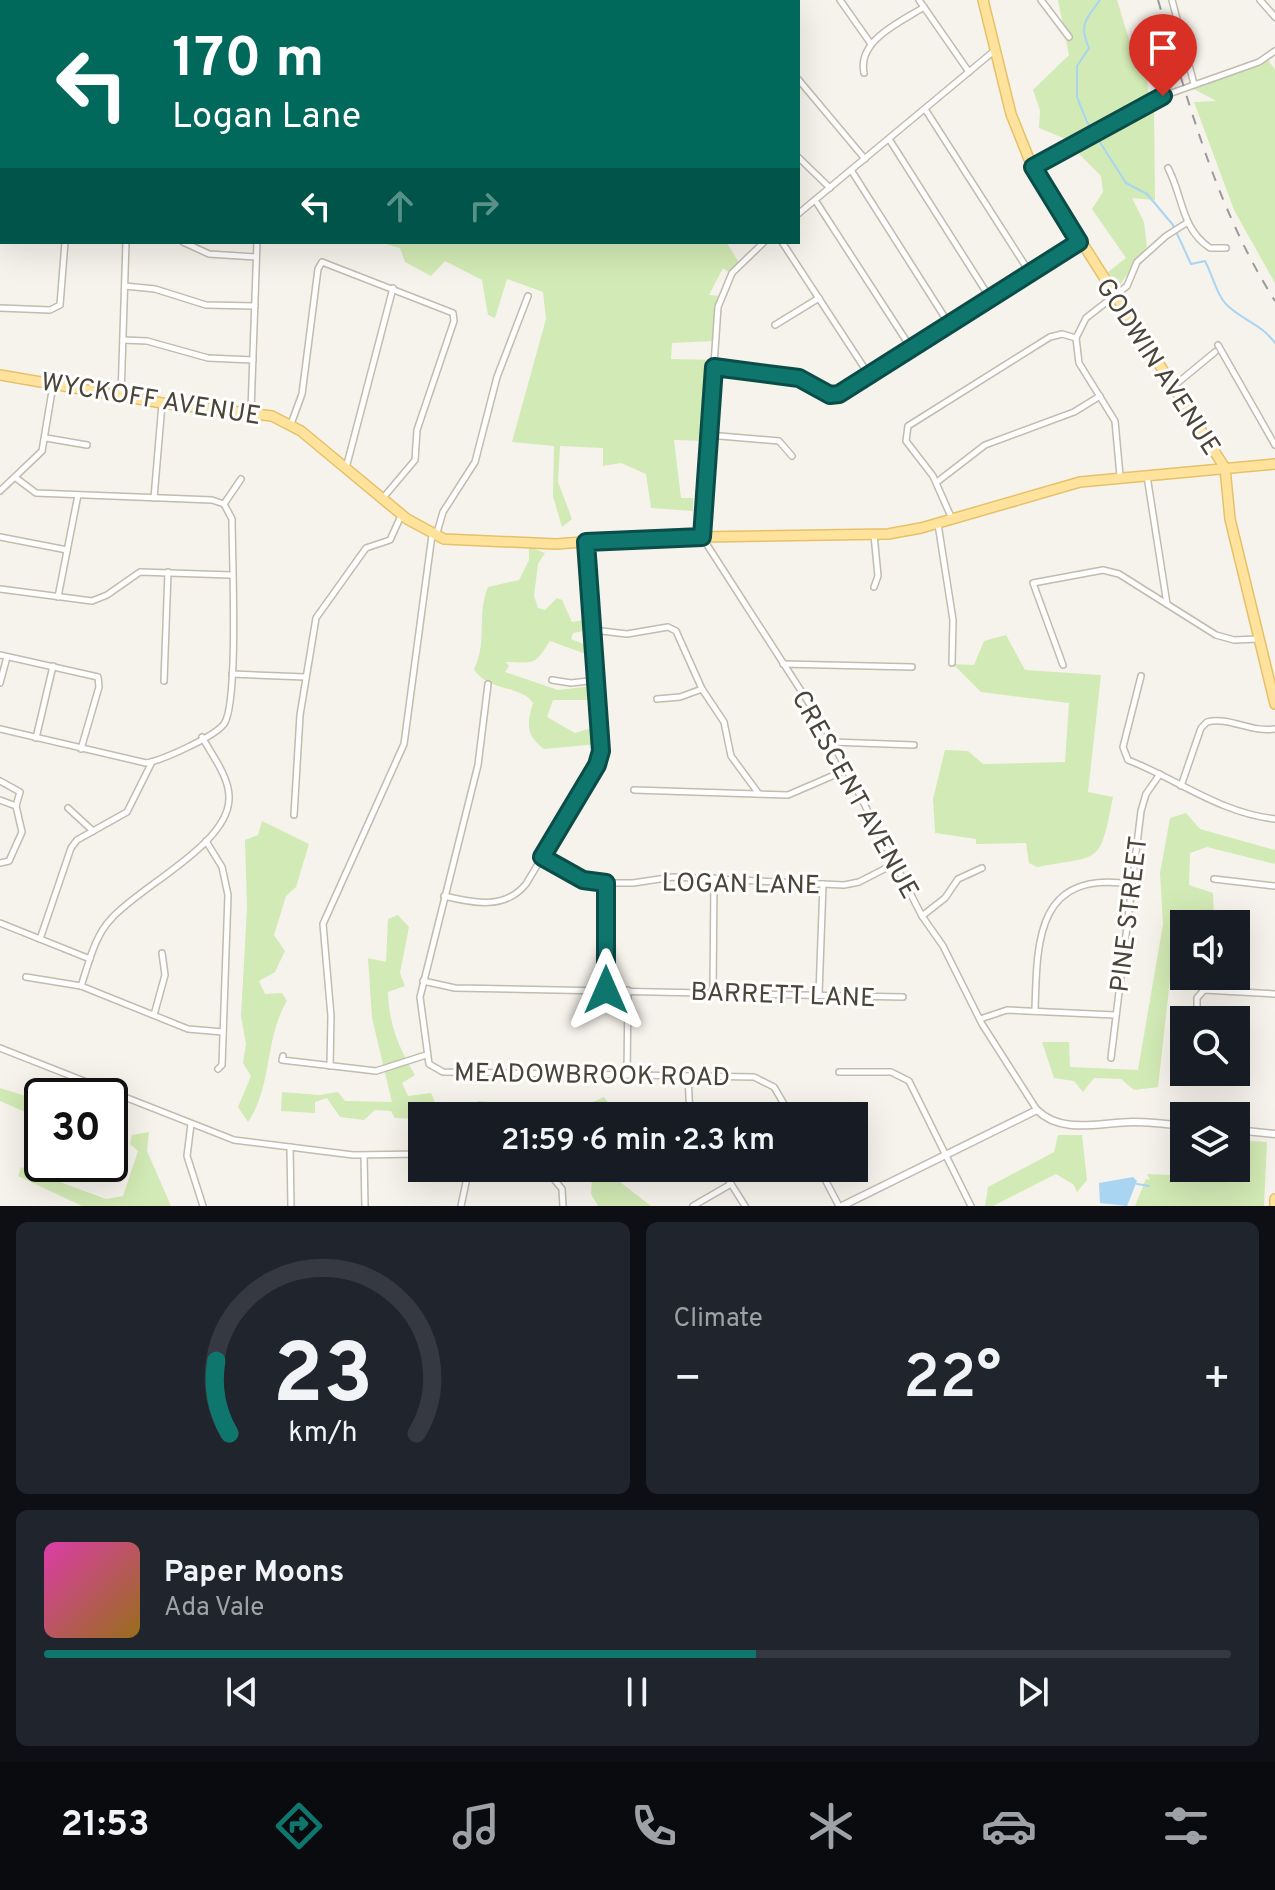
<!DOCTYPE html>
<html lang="en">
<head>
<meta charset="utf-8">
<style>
  :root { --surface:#171b24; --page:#20242c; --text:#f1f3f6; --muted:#9ea1a6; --line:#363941; --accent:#0f766e }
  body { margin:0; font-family:Overpass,sans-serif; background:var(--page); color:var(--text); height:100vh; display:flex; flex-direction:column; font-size:30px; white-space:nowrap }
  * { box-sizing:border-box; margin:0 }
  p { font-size:26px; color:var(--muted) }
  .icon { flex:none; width:44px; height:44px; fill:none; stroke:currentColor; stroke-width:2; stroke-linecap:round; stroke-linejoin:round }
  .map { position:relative; height:1206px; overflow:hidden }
  .side { display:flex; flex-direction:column; gap:16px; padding:16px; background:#0d0f14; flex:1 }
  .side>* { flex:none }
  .top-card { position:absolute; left:0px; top:0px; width:800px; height:244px; box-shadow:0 8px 32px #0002; background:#00695c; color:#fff; overflow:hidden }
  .buttons { position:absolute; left:1170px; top:910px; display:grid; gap:16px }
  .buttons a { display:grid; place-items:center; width:80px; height:80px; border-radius:0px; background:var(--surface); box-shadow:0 8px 32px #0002; font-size:40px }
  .speed { position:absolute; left:24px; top:1078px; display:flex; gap:16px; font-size:40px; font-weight:700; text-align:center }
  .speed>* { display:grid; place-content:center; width:104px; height:104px; border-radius:50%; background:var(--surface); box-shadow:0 8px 32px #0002; line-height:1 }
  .speed .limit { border:4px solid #111; border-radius:12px; background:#fff; color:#111 }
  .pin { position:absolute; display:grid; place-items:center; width:68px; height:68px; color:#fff; margin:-82px -34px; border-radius:50% 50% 50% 0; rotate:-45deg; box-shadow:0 0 8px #0007 }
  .pin .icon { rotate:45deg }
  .me { position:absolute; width:88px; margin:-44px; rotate:0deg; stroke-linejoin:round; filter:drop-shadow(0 0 6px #0008) }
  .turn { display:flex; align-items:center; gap:28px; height:168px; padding:0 40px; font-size:36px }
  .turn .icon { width:104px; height:104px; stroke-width:2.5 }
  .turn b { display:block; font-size:56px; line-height:68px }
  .lanes { display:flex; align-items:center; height:76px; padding:0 40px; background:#0003; justify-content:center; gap:40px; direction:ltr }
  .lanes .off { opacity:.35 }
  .big { font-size:60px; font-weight:600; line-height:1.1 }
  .side .tile { flex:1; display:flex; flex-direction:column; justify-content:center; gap:12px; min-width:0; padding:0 28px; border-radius:12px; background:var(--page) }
  .side .dial { align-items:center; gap:0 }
  .dial svg { height:208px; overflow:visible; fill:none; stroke:var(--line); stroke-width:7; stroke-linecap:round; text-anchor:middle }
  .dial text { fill:var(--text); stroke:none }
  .song { display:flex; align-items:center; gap:24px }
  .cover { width:96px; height:96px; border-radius:12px; background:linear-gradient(135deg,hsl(320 70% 55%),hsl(40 70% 35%)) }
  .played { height:8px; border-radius:4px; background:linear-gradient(90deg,var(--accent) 60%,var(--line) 60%) }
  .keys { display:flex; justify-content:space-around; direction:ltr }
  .heat { display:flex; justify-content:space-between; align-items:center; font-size:44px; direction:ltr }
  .side .tiles { flex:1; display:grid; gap:16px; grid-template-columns:1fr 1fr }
  .tile:last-child { grid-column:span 2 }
  .trip { position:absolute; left:408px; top:1102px; width:460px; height:80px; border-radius:0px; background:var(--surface); box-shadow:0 8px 32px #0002; font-weight:600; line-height:80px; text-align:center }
  .tab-bar { display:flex; height:128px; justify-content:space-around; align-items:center; background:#090b0e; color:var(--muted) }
  .tab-bar .icon { width:56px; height:56px }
  .tab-bar .current { color:var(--accent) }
  .tab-bar b { font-size:36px; color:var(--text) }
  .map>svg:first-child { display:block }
</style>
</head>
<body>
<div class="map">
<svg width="1275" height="1206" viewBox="0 0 1275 1206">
  <rect width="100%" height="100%" fill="#f6f3ec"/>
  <g fill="#d2eab5">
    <path d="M1058,0H1117L1131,46L1147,61L1148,91L1154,109L1155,200L1132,198L1144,222L1147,247L1118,287L1108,272L1126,258L1092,209L1103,192L1101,176L1079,154L1080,145L1039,128L1040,110L1033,90L1069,55Z"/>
    <path d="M1266,58L1275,69V283L1234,210L1194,102L1216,101L1190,87Z"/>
    <path d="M379,242H726L740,264L731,274L723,268L709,295L720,296L715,341L672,343L671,359L716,360L708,441L674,440L681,498H693V511L651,508L646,474L621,463L603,466V448L560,446L558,482L572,519L562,527L553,496L554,446L512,442L546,319L543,292L507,279L495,318L488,315L482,280L445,261L431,276L405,262L400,248Z"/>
    <path d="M529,547L545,553L538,564L534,596L538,608L545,610L557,598L562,600L572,622L584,620L589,630L573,633L571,639L591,647L586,654L550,641C534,665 537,663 506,662L509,666L505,672L558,690L593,686L595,695L589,700H553L547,717L575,733L598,726V744L544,749C525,735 527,723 533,703L529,698C510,685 486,689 474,669C488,642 476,615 488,587L519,580L529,560Z"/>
    <path d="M1006,635L1025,670L1101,675L1088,792L1113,797C1099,865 1104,855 1037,867L1029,863L1026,843L976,844V839L935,833L933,799L945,750L968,751L983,764L1065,762L1069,703L981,692L953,664L974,665L984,641Z"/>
    <path d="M1186,813L1200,829L1275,850V864L1207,847L1190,853L1189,885L1213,893L1214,918L1176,926L1158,1087L1134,1090L1121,1079L1094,1078L1083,1092L1074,1081L1054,1078L1042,1042H1069L1070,1067L1138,1070L1163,924L1160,873L1170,818Z"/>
    <path d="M262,821L309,844L296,887L286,896L274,935L285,951L275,972L259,981L265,994L282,993L287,1001C264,1039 273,1085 248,1122L238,1107L251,1076L243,1063L246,1044L241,1016L247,908L245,840L258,835Z"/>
    <path d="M398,915L409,927L400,973L405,986L388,992C389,1025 398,1046 415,1075L402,1083L408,1096L431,1093L437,1107L473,1111L478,1101L501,1103L504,1112L526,1115L582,1107L604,1097L612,1108H649L648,1116H422V1119L395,1118L391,1111L375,1110L364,1120L340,1117L327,1098L315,1102V1113L281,1111L282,1092L319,1095L338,1092L345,1101L392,1102L372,1018L368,958L386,962L388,919Z"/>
    <path d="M0,1088L42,1101V1164H48L44,1176L106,1199L123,1196L138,1151L130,1144L132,1135L149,1132L147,1151L171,1206H82L18,1176L21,1167L33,1171L40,1150L33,1135L39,1118L0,1101Z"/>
    <path d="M1058,1135H1082L1087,1180L1077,1192L1074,1185L1056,1174L993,1206H985L988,1187L1054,1152Z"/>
    <path d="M1238,1140L1267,1142L1264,1206H1135L1146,1179L1150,1180L1147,1174L1200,1176L1202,1168H1222L1232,1183Z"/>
    <path d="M610,1168H618L611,1175L651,1206H598L591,1194L592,1176Z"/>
  </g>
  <path fill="#a9d4f2" d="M1133,1177L1137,1181L1127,1206L1100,1203L1099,1183Z"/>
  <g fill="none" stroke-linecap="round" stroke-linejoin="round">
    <g stroke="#a9d4f2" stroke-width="2">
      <path d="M1100,0C1087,18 1078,24 1089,48L1077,66V97L1087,122L1126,183L1147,194L1173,225L1191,264L1205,261C1213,276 1217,297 1229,307C1245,321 1262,325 1275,343"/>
      <path d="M1137,1184L1149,1186"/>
    </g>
    <defs>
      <g id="minor">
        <path d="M256,0L258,2"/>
        <path d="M343,0L344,2"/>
        <path d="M729,0L731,2"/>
        <path d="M840,0L871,44"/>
        <path d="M919,0L969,72"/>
        <path d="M1041,0L1069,37"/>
        <path d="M1172,0L1194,84"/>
        <path d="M1260,0L1275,17"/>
        <path d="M141,2V0"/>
        <path d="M407,2L410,0"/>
        <path d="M632,2L634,0"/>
        <path d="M0,26L2,29"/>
        <path d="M864,73C857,40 901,22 924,7"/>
        <path d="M798,79L865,159"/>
        <path d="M925,109L1030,273"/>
        <path d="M889,139L990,298"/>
        <path d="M798,157L830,188"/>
        <path d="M1033,167L1163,96L1259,62L1275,51"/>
        <path d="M1168,168C1183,196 1181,229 1210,248H1226"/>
        <path d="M851,170L949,324"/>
        <path d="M815,200L911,348"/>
        <path d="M0,213L2,211"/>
        <path d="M798,214L994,51"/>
        <path d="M183,242L209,254L256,257"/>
        <path d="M764,242L732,273L718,307L702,537L825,728L922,916L943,946L982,1024L1037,1110"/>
        <path d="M782,242L869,375"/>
        <path d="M125,286L155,289L206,305L255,306"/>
        <path d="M0,308L50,310L60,305L65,242"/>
        <path d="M775,325L819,298"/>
        <path d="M123,340L147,341L208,358L253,360"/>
        <path d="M1218,345L1275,445"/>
        <path d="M714,367L799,378L830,395L838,394L1079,242"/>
        <path d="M1175,385L1215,352"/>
        <path d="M121,396L126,242"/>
        <path d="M251,411L257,242"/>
        <path d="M291,424L302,394L318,269L322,262L453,313L454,321L417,430L415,460L383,498"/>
        <path d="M708,435L779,441L792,456"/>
        <path d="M46,438L87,445"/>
        <path d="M346,468L393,288"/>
        <path d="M1120,476L1115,421L1079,363L1076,338L1086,318L1127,286L1137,262L1166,236L1188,222"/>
        <path d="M1147,476L1167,604"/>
        <path d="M16,478L36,493L212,500L224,504"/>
        <path d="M937,482L985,445L1074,412L1100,396"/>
        <path d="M0,491L42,451L53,385"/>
        <path d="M154,498L162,404"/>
        <path d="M224,504L241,479"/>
        <path d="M952,519L933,476L906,441L908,426L1050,337L1062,334L1076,338"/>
        <path d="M938,524L953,620L952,663"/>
        <path d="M874,535L878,576L874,587"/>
        <path d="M436,536L443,512L475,462L497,377L528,296"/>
        <path d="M0,537L67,550"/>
        <path d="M0,589L92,601L107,595L140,572L231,575"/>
        <path d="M58,597L78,495"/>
        <path d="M593,630L627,634L668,627L676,631L702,689L724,722L731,756L759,794"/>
        <path d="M0,655L98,677L99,687L81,749"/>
        <path d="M783,664L912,667"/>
        <path d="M1063,665L1033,583L1103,570L1119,574L1216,635L1234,640L1258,639"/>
        <path d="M232,674L305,677"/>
        <path d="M1141,676L1123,747L1128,760C1177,779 1220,813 1275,819"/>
        <path d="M552,680L571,683L597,680"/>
        <path d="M164,681L168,572"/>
        <path d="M0,683L7,657"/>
        <path d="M488,684L478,765L420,997L429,1064L443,1072L754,1077L774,1087L791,1116"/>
        <path d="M657,699L680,697L702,689"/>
        <path d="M0,729L146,763C163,760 214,737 224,724C239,703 232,553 232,519L224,504"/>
        <path d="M36,738L53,666"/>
        <path d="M832,742L914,745"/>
        <path d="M0,781L20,792L16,806L22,832L9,861L0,863"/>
        <path d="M1181,786L1201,728L1207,722C1228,716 1252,733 1275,729"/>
        <path d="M634,790L788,795L846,770"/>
        <path d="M0,800L16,806"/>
        <path d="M68,808L93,831"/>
        <path d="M294,815L300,715L316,618L366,548L390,540L401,516"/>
        <path d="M206,841L222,867L228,895L222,1065L218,1069"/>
        <path d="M542,857L575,877L598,883H633L673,877L844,885L859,882L894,864"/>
        <path d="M1214,879L1275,886"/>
        <path d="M444,896C473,903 505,910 526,884L593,772L601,751L586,543"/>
        <path d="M922,916L945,898L958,879L982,868"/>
        <path d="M0,923L90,959"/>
        <path d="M40,939L71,848L77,840L127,812L152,762"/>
        <path d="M26,977L81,986L188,1029L223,1032"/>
        <path d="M423,981L455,988L903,997"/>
        <path d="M81,986C89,963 94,937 111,919C140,886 228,845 229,799C230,778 212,755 202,737"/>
        <path d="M606,990V883"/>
        <path d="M713,991L714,878"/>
        <path d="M819,994L823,884"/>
        <path d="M1035,1011C1037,941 1036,870 1130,884"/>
        <path d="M154,1015L165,975L162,953"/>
        <path d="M980,1019L1007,1010L1115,1015"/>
        <path d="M1197,1020V998L1204,990L1275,994"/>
        <path d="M0,1048L234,1140L353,1155L422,1154"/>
        <path d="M283,1056L282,1060L376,1071L426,1055"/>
        <path d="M1111,1058L1141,811L1146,794L1160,774"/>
        <path d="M330,1066L331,1016L323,924L404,744L432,535"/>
        <path d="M839,1072H891L909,1081L971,1206"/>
        <path d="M627,1075L628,990"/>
        <path d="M688,1076L690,1116"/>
        <path d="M110,1114L118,1095"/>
        <path d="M191,1124L187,1156L203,1206"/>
        <path d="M290,1147L291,1206"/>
        <path d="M364,1156L365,1206"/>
        <path d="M91,1164L92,1169"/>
        <path d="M486,1168L553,1178L562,1189L563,1206"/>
        <path d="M721,1168L745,1206"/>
        <path d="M819,1168L839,1206"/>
        <path d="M461,1206L469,1168"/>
        <path d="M693,1206L731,1184"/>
      </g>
      <g id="tertiary">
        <path d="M1236,1130L1275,1134"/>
        <path d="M842,1206L1037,1110C1062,1135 1101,1122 1133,1122C1150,1122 1167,1124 1184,1126"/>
      </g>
      <g id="primary">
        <path d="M983,0L1011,114L1029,159L1225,468L1230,519L1275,704"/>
        <path d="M0,375L162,403L272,416L301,431L407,519L444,539L556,544L636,538L888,534L921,528L1080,482L1275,464"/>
        <path d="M1275,1206V1199"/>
      </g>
    </defs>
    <use href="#minor" stroke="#c2bbae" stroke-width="8"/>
    <use href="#tertiary" stroke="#c2bbae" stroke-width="9"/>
    <use href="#primary" stroke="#e6c16a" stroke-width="12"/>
    <use href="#minor" stroke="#fff" stroke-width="5"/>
    <use href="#tertiary" stroke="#fff" stroke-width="6"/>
    <use href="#primary" stroke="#ffe39c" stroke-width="9"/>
    <path stroke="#9a9a9a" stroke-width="2" stroke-dasharray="10 10" stroke-linecap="butt" d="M1158,0C1189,104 1216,208 1275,301"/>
  </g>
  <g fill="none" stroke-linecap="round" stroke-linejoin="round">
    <defs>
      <path id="route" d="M606,990V883L583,880L542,857L597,765L601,751L586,542L702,537L714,367L799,378L830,395L839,394L1079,242L1033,167L1163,96"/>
    </defs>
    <use href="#route" stroke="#0a4d48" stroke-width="20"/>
    <use href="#route" stroke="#0f766e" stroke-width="14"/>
  </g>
  <g text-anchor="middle" stroke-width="6" stroke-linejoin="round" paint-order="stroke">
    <g font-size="26" fill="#4b4439" stroke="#fff">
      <text transform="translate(1159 366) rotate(57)" y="9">GODWIN AVENUE</text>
      <text transform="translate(151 398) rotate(9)" y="9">WYCKOFF AVENUE</text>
      <text transform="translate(856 794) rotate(61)" y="9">CRESCENT AVENUE</text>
      <text transform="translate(741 883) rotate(1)" y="9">LOGAN LANE</text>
      <text transform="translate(1128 914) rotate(-83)" y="9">PINE STREET</text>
      <text transform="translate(783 994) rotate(2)" y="9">BARRETT LANE</text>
      <text transform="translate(592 1074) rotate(1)" y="9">MEADOWBROOK ROAD</text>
    </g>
  </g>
</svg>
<div class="buttons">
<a><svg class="icon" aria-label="sound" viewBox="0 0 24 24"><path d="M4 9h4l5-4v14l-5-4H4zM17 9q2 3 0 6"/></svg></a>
<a><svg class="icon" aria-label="search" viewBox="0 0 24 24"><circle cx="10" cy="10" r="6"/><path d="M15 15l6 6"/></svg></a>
<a><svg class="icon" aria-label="layers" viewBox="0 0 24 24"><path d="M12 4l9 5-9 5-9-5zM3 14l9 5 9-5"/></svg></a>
</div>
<div class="speed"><div class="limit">30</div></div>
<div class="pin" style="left:1163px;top:96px;background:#d93025"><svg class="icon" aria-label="arrive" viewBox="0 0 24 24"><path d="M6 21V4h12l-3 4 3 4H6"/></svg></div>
<svg class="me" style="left:606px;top:990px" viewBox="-20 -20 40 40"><path d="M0-17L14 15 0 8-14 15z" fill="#0f766e" stroke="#fff" stroke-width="4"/></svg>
<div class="trip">21:59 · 6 min · 2.3 km</div>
<div class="top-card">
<div class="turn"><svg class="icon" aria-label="left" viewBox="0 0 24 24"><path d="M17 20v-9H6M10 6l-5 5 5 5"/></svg><div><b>170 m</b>Logan Lane</div></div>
<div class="lanes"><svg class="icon" aria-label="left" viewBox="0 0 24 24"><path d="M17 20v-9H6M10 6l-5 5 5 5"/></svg><svg class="icon off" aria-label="ahead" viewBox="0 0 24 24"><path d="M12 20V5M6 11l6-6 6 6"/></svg><svg class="icon off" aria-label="right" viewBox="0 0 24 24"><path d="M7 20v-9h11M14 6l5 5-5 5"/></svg></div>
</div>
</div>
<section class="side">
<div class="tiles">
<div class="tile dial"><svg viewBox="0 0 100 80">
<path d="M14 69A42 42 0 1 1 86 69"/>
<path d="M14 69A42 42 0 0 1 9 41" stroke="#0f766e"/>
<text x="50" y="56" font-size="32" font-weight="700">23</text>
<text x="50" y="72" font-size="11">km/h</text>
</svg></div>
<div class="tile"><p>Climate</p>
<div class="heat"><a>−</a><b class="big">22°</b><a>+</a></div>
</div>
<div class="tile">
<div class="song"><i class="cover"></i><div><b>Paper Moons</b><p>Ada Vale</p></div></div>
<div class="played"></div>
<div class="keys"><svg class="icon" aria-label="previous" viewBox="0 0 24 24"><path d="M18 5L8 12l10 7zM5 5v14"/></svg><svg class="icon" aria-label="pause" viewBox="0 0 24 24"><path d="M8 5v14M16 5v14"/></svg><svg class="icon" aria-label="next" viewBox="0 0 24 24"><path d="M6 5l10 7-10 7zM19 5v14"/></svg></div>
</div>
</div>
</section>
<nav class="tab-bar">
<b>21:53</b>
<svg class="icon current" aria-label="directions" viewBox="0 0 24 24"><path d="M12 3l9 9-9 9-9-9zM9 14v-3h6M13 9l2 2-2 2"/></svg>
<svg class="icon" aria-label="music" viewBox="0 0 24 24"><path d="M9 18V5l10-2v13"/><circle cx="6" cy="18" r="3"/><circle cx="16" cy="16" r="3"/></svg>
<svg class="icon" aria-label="phone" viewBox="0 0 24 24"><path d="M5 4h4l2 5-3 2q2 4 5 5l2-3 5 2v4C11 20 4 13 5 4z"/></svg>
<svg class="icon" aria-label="climate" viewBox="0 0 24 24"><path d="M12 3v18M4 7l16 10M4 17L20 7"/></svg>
<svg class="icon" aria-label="car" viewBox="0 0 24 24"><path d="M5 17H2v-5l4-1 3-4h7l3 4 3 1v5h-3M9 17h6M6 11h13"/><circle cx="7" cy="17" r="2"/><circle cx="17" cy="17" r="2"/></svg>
<svg class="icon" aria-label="filters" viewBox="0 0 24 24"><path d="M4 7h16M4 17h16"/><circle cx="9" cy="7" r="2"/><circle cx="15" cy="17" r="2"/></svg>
</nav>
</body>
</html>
